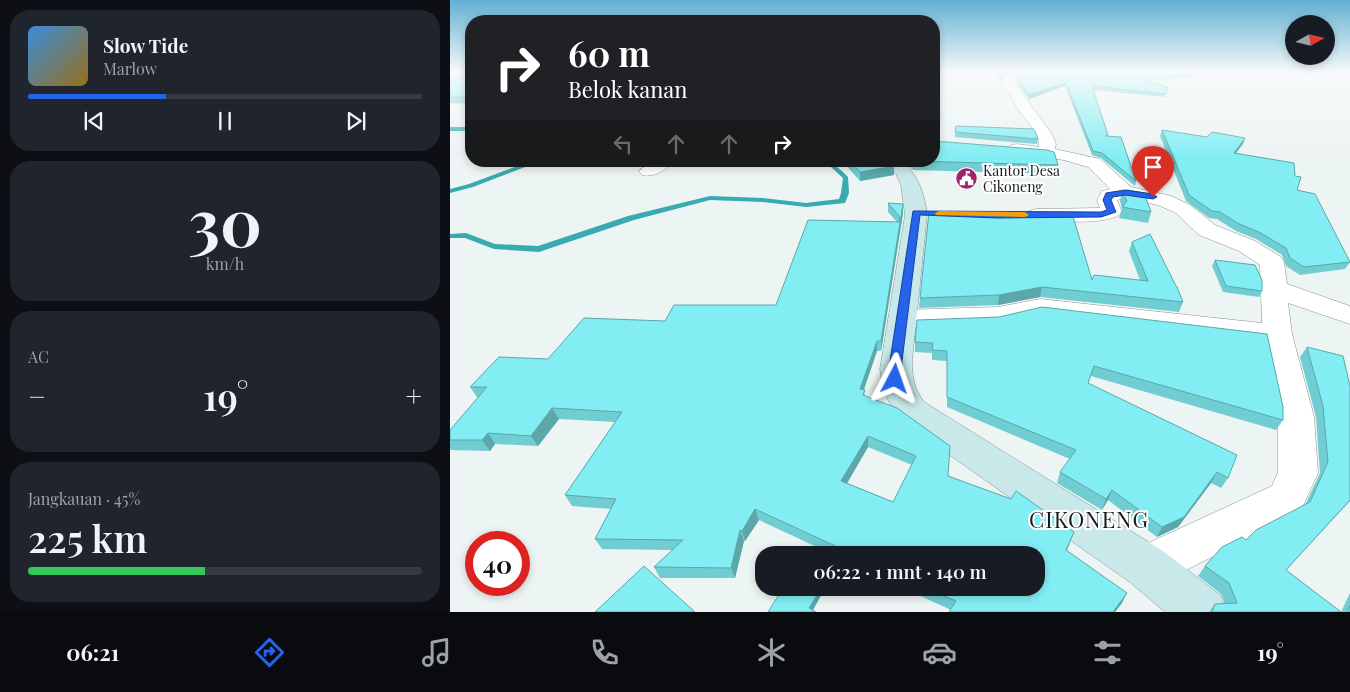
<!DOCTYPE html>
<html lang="id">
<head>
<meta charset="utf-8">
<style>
  :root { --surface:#171b24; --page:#20242c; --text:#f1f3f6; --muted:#9ea1a6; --line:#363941; --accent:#2563eb }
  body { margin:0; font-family:"Playfair Display",serif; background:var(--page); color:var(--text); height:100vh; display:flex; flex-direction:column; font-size:19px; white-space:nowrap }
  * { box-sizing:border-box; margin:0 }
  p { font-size:16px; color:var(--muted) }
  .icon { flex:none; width:28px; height:28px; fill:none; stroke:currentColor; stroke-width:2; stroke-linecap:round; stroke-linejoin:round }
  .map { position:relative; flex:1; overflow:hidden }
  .side { display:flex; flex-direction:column; gap:10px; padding:10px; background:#0d0f14; width:450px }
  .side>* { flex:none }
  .banner { position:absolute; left:15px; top:15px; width:475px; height:152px; border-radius:20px; box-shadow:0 2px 8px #0003; background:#202124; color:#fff; overflow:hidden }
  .needle { width:32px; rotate:82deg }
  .fabs { position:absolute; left:835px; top:15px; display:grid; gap:10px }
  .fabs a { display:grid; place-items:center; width:50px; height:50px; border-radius:50%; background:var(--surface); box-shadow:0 2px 8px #0003; font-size:25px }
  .speed { position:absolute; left:15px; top:531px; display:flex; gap:10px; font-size:25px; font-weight:700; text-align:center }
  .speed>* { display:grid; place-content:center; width:65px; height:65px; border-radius:50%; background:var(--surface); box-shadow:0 2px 8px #0003; line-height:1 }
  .speed .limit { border:8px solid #d22; background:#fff; color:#111 }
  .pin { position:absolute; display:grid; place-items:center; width:42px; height:42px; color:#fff; margin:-51px -21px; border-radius:50% 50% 50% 0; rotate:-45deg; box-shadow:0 0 5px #0007 }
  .pin .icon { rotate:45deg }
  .me { position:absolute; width:55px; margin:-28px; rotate:4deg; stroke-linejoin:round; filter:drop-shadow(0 0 4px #0008) }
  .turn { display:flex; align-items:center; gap:18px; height:105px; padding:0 20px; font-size:22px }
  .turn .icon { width:65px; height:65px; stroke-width:2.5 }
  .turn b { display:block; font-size:35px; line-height:42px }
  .lanes { display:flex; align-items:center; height:48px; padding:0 20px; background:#0003; justify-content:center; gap:25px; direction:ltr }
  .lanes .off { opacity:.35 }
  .big { font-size:38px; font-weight:600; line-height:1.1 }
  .side .tile { flex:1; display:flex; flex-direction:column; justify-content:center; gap:8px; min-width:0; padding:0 18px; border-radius:20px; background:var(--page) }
  .side .dial { align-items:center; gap:0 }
  .dial b { font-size:65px; line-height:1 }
  .song { display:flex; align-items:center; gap:15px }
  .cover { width:60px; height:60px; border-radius:8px; background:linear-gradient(135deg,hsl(210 70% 55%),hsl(40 70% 35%)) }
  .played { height:5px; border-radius:2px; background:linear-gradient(90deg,var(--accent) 35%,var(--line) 35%) }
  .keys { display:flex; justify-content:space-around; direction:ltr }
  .heat { display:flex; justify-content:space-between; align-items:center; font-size:28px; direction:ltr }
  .charge { height:8px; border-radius:4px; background:linear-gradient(90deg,#34c759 45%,var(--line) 0) }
  .trip { position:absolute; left:305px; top:546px; width:290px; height:50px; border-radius:20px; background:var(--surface); box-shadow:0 2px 8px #0003; font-weight:600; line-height:50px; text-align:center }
  .dock { display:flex; height:80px; justify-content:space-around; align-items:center; background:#090b0e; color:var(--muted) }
  .dock .icon { width:35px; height:35px }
  .dock .current { color:var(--accent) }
  .dock b { font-size:22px; color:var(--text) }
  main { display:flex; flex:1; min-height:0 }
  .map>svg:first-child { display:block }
</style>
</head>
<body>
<main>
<section class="side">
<div class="tile">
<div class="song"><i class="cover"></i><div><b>Slow Tide</b><p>Marlow</p></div></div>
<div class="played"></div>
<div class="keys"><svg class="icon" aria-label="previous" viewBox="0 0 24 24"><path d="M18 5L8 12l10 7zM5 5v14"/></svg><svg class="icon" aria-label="pause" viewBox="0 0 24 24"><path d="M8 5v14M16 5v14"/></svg><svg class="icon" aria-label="next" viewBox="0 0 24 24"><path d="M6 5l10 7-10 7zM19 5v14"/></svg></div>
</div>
<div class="tile dial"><b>30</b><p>km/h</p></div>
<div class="tile"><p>AC</p>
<div class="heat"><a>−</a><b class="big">19°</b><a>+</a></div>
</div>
<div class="tile"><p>Jangkauan · 45%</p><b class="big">225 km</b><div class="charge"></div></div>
</section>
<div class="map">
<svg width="900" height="612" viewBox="0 0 900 612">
  <rect width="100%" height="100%" fill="#edf4f4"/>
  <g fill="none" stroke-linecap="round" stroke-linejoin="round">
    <g fill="#38abb0" fill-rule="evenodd">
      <rect x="0" y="127" width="21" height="4"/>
      <path d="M81,161H91L23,187L0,193V189L19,184Z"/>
      <path d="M364,161C381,161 386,165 398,177L399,193L395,203L356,207L313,202L260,200L184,220L89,252L44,249L15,238H0V234L16,233L45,244L88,246L178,216L260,196L313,198L356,203L389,199L391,193L393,178L381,167Z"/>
    </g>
    <defs>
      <g id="street">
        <path d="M558,72H569L564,82L602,134L606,144L605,149L650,159L681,187L721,196L740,205L765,225L805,241L831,257L834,262L837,284L900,306V324L838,303L842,334L864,417L868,473L850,512L697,590L681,583L674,567L681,551L822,486L828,472V417L814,342L590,315L548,325L452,328L442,325L438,319L442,313L452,310L548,307L590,299L812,323L810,265L789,251L749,235L726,213L708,205L675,198L667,200L672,212C663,226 604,221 586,221L579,219L575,215L579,211L586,209L650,208L647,200L652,191L660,189L638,167L614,160L561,153L559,149L561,145L567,144L589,147C591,131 573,119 566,106C562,97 558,90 552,82Z"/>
        <path d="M202,161H224C217,170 203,178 192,175L189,171Z"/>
      </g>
      <path id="secondary" d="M434,161L455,163C469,178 475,195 477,215L462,361C462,377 464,389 474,402L713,551L770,595L777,612H715L681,583L450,420L434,393L430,369L455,215L451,185L446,174Z"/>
    </defs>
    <use href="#street" stroke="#8b9091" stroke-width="1"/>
    <use href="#secondary" stroke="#8b9091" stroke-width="1"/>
    <use href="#street" fill="#fff" fill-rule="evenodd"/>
    <use href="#secondary" fill="#c8e8e9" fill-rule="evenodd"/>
  </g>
  <g fill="#70cdd1" fill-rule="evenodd">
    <path d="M0,72H21V104L0,103Z"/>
    <path d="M542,72H556L551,81Z"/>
    <path d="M745,74L744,78L699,80L718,88L715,97L643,90L657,136L686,181L685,186L651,158L642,155L615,86L579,99L566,82L567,78Z"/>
    <path d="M506,126L588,139L587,144L505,137Z"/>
    <path d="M712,130L793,144L786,153L845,176L847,190L900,262L895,269L850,275L836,266L832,255L806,239L786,231L767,219L759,218L736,201L710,136Z"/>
    <path d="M484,141L608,165L607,174L463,170L455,161H484Z"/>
    <path d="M392,161H440L444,166V175L410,181Z"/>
    <path d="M672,191L701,212L698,223L669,218L672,208L670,201Z"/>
    <path d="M438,203L453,204V213L431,351H427L414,390L415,396L498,476L624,532L617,551L672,603L665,612H499L501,610L453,588H586V555H384L309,520L295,541H294L285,578H210L204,567L222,550L152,549L145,539L161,509L122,506L115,495L165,422L109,419L88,446L45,444L40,451L0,450V440L28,397H27L20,387L98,359L215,321L326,305L447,222L438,212ZM418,447L462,465L443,502L397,483Z"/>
    <path d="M682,242L733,302L729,312L590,297L548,305L469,308L470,298L642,280H690L679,251Z"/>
    <path d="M765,260L812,291L809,297L773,292L762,266Z"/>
    <path d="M549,317L833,420L826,430L641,376L638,383L778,478L771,488L761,483L728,527L707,537L658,500L652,510L607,483L610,472L620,459L497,407V361L482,360V353L465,352V342Z"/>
    <path d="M857,347L900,501L836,570L891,612L900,593V612H759L765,604H775L771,594L748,576L755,566L796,540L855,505L870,473L866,417L850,357Z"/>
  </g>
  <g fill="#5ba7aa">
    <path d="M487,72H497L484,80V74Z"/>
    <path d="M554,72H556L551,81V77Z"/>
    <path d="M616,83L615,86L579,99V95Z"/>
    <path d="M795,138L793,144L781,159L784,153Z"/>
    <path d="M444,166V175L410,181V172Z"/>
    <path d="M453,204V213L431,351V341Z"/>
    <path d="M592,287L590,297L548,305L549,295Z"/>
    <path d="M427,341V351L410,400V389Z"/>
    <path d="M102,408L109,419L88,446L81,436Z"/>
    <path d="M38,433L45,444L40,451L32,440Z"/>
    <path d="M418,436V447L392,492L391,481Z"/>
    <path d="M767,472L761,483L728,527L707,537L712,527Z"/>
    <path d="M662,490L658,500L652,510L656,499Z"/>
    <path d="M305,509L309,520L295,541L292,531Z"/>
    <path d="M290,530L294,541L285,578L281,568Z"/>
    <path d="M371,588H375L362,612L359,608Z"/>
    <path d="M677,593L672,603L665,612H663Z"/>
  </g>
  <g fill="#82eef3" stroke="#5ba7aa" fill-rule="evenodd">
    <rect x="0" y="72" width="21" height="25"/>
    <path d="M546,72H554L551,77Z"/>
    <path d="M570,72H745V74L692,77L718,88L716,94L642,86L658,135L655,136L671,137L686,181L652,153L643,151L616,83L579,95L567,78Z"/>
    <path d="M506,126L584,129L588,139L505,132Z"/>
    <path d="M712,130L757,137L762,132L795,138L784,153L844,163L845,176L851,177L847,190L865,194L900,262L854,267L840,258L836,248L809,232L789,224L770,212L762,211L739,195Z"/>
    <path d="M484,139V141L597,150L604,152L608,165L463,161H484Z"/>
    <path d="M400,161H440L444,166L410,172Z"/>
    <path d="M678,190L694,193L701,212L672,207L677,201L672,191Z"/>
    <path d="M438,203L453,204L431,341H427L410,389L415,390L413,395L447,408L500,446L498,476L561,499L566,491L624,532L616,550L677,593L663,612H499L506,601L475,588H586V555H405L305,509L292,531L290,530L281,568L204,567L233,540L145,539L166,499L115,495L172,412L102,408L81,436L38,433L32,440H0V430L37,387H20L49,357L98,359L134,318L215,321L224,305H326L358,220L450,222L449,216ZM418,436L466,456L443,502L391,481Z"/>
    <path d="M479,212L622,213L642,280L644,275L698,281L682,242L700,234L726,286L727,287L733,302L592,287L549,295L470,298Z"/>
    <path d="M765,260L805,265L812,280V291L776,286Z"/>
    <path d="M592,307L817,334L833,407V420L644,366L638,383L787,455L778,478L767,472L734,517L712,527L662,490L656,499L610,472L626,450L497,397V351L482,350L483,343L465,342L467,320L549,317Z"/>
    <path d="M857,347L893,356L900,386V500L836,570L891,612H762L765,604L787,603L779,583L755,566L772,547L792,537L796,540L806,530L860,502L878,462L873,406Z"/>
    <path d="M194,566L245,612H145Z"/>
    <path d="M333,588H371L359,608L366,612H318Z"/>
    <path d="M900,605V612H897Z"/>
  </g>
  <linearGradient id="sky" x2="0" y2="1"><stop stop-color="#61b0d2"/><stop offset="0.46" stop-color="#f7fafa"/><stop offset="1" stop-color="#f7fafa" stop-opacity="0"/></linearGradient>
  <rect width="900" height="157" fill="url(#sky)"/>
  <path fill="#2563eb" stroke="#184099" d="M675,190L703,194L707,197L703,199L675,195L663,197L661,200L666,212L651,217L547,218L470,215L452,361V379L450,382H440L439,379L440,361L463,211L651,212L657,210L653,200L656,193Z"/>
  <path fill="#f59e0b" d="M489,211L575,212L579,215L575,217L486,215L485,213Z"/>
  <defs>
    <symbol id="civic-disc" viewBox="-11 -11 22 22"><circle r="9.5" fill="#a42170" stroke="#fff"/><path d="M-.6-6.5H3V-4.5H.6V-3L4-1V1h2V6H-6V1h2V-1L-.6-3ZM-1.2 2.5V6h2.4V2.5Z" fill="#fff"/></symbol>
  </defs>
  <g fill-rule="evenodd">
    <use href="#civic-disc" x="504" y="166" width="25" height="25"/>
  </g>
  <g text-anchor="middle" stroke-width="4" stroke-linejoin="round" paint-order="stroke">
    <g font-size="14" fill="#181a1a" stroke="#fff" text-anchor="start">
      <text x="533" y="176">Kantor Desa<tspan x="533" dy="16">Cikoneng</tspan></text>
    </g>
    <g font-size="22" letter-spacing="1" fill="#181a1a" stroke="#fff">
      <text x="639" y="528">CIKONENG</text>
    </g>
  </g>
</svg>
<div class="fabs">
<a><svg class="needle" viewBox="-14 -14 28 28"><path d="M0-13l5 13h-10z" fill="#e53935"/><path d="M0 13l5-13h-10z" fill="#9ea1a6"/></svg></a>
</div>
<div class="speed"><div class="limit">40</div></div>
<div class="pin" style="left:703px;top:197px;background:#d93025"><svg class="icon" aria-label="arrive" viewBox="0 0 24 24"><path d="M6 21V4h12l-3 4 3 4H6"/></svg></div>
<svg class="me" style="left:445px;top:379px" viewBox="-20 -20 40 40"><path d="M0-17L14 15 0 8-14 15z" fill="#2563eb" stroke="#fff" stroke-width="4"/></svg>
<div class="trip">06:22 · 1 mnt · 140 m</div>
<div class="banner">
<div class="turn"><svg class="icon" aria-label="right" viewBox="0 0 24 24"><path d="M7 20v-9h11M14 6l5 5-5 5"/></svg><div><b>60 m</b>Belok kanan</div></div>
<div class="lanes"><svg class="icon off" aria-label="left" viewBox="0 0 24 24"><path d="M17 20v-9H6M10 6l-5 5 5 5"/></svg><svg class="icon off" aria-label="ahead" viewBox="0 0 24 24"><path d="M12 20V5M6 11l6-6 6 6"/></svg><svg class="icon off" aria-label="ahead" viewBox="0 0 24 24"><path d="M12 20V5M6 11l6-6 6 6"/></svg><svg class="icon" aria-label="right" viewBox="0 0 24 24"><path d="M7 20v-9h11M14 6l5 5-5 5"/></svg></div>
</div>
</div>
</main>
<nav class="dock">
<b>06:21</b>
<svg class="icon current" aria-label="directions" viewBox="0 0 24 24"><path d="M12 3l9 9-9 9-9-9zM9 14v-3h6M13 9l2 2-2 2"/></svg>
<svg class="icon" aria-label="music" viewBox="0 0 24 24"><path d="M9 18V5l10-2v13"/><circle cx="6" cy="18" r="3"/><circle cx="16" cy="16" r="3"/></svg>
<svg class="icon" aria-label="phone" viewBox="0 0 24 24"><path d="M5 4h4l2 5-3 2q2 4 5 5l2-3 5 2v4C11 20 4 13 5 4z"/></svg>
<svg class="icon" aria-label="climate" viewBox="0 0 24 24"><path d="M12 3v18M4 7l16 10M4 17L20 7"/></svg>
<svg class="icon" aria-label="car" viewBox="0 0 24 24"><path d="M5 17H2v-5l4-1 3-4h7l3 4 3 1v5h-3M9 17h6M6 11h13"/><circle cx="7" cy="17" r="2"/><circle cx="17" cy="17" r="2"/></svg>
<svg class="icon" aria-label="filters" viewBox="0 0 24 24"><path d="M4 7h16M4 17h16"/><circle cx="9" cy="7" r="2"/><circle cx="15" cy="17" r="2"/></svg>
<b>19°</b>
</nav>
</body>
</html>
